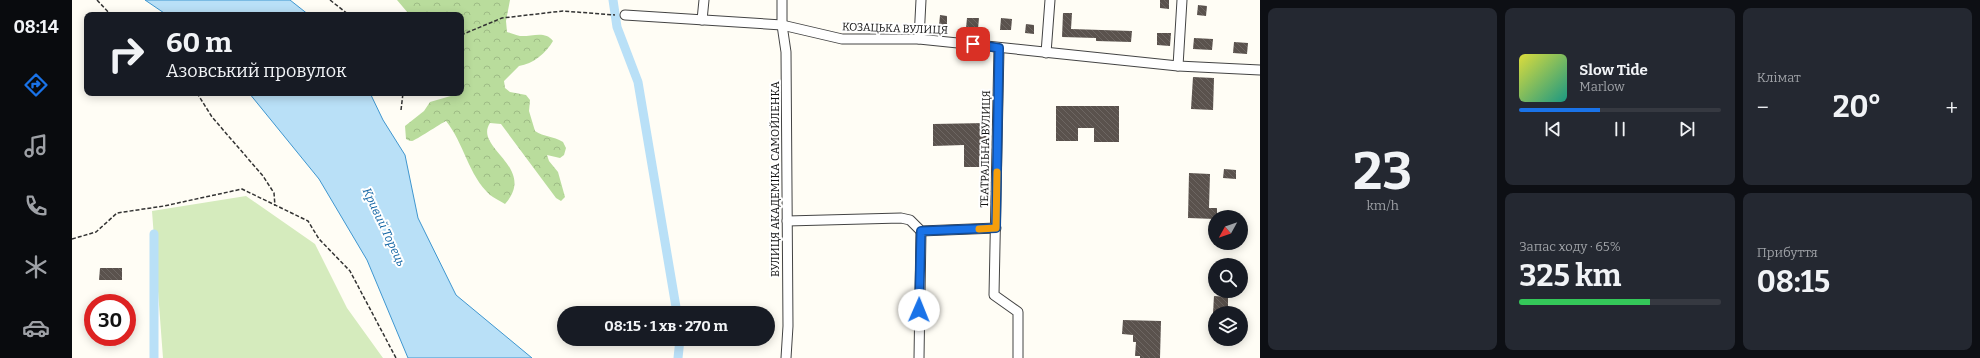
<!DOCTYPE html>
<html lang="uk">
<head>
<meta charset="utf-8">
<style>
  :root { --surface:#171b24; --page:#242831; --text:#f1f3f6; --muted:#9ea1a6; --line:#363941; --accent:#1a73e8 }
  body { margin:0; font-family:Bitter,serif; background:var(--page); color:var(--text); height:100vh; display:flex; flex-direction:column; font-size:15px; white-space:nowrap }
  * { box-sizing:border-box; margin:0 }
  p { font-size:13px; color:var(--muted) }
  .icon { flex:none; width:22px; height:22px; fill:none; stroke:currentColor; stroke-width:2; stroke-linecap:round; stroke-linejoin:round }
  .map { position:relative; flex:1; overflow:hidden }
  .sheet { display:flex; flex-direction:column; gap:8px; padding:8px; background:#0d0f14; width:720px }
  .sheet>* { flex:none }
  .top-card { position:absolute; left:12px; top:12px; width:380px; height:84px; border-radius:8px; box-shadow:0 2px 10px #0003; background:#171b24; color:var(--text); overflow:hidden }
  .needle { width:26px; rotate:230deg }
  .buttons { position:absolute; left:1136px; top:210px; display:grid; gap:8px }
  .buttons a { display:grid; place-items:center; width:40px; height:40px; border-radius:50%; background:var(--surface); box-shadow:0 2px 10px #0003; font-size:20px }
  .speed { position:absolute; left:12px; top:294px; display:flex; gap:8px; font-size:20px; font-weight:700; text-align:center }
  .speed>* { display:grid; place-content:center; width:52px; height:52px; border-radius:50%; background:var(--surface); box-shadow:0 2px 10px #0003; line-height:1 }
  .speed .limit { border:6px solid #d22; background:#fff; color:#111 }
  .pin { position:absolute; display:grid; place-items:center; width:34px; height:34px; color:#fff; margin:-17px; border-radius:8px; box-shadow:0 2px 6px #0006 }
  .me { position:absolute; width:44px; margin:-22px; rotate:1deg; stroke-linejoin:round; filter:drop-shadow(0 0 3px #0008) }
  .turn { display:flex; align-items:center; gap:14px; height:84px; padding:0 16px; font-size:18px }
  .turn .icon { width:52px; height:52px; stroke-width:2.5 }
  .turn b { display:block; font-size:28px; line-height:34px }
  .big { font-size:30px; font-weight:700; line-height:1.1 }
  .sheet .card { flex:1; display:flex; flex-direction:column; justify-content:center; gap:6px; min-width:0; padding:0 14px; border-radius:8px; background:var(--page) }
  .sheet .dial { align-items:center; gap:0 }
  .dial b { font-size:52px; line-height:1 }
  .song { display:flex; align-items:center; gap:12px }
  .cover { width:48px; height:48px; border-radius:6px; background:linear-gradient(135deg,hsl(60 70% 55%),hsl(170 70% 35%)) }
  .played { height:4px; border-radius:2px; background:linear-gradient(90deg,var(--accent) 40%,var(--line) 40%) }
  .keys { display:flex; justify-content:space-around; direction:ltr }
  .heat { display:flex; justify-content:space-between; align-items:center; font-size:22px; direction:ltr }
  .charge { height:6px; border-radius:3px; background:linear-gradient(90deg,#34c759 65%,var(--line) 0) }
  .sheet .tiles { flex:1; display:grid; gap:8px; grid-template-columns:repeat(3,1fr) }
  .card:first-child { grid-row:span 2 }
  .trip { position:absolute; left:485px; top:306px; width:218px; height:40px; border-radius:20px; background:var(--surface); box-shadow:0 2px 10px #0003; font-weight:700; line-height:40px; text-align:center }
  main { display:flex; flex:1; min-height:0 }
  .tabs { display:flex; flex-direction:column; width:72px; justify-content:space-around; align-items:center; background:#090b0e; color:var(--muted) }
  .tabs .icon { width:28px; height:28px }
  .tabs .on { color:var(--accent) }
  .tabs b { font-size:18px; color:var(--text) }
  .map>svg:first-child { display:block }
</style>
</head>
<body>
<main>
<nav class="tabs">
<b>08:14</b>
<svg class="icon on" aria-label="directions" viewBox="0 0 24 24"><path d="M12 3l9 9-9 9-9-9zM9 14v-3h6M13 9l2 2-2 2"/></svg>
<svg class="icon" aria-label="music" viewBox="0 0 24 24"><path d="M9 18V5l10-2v13"/><circle cx="6" cy="18" r="3"/><circle cx="16" cy="16" r="3"/></svg>
<svg class="icon" aria-label="phone" viewBox="0 0 24 24"><path d="M5 4h4l2 5-3 2q2 4 5 5l2-3 5 2v4C11 20 4 13 5 4z"/></svg>
<svg class="icon" aria-label="climate" viewBox="0 0 24 24"><path d="M12 3v18M4 7l16 10M4 17L20 7"/></svg>
<svg class="icon" aria-label="car" viewBox="0 0 24 24"><path d="M5 17H2v-5l4-1 3-4h7l3 4 3 1v5h-3M9 17h6M6 11h13"/><circle cx="7" cy="17" r="2"/><circle cx="17" cy="17" r="2"/></svg>
</nav>
<div class="map">
<svg width="1188" height="358" viewBox="0 0 1188 358">
  <defs>
    <pattern id="forest-crowns" width="20" height="18" patternUnits="userSpaceOnUse"><rect width="20" height="18" fill="#b9dc9c"/><path d="M2 6a3 3 0 1 1 6 0M12 15a3 3 0 1 1 6 0" fill="none" stroke="#9ebc85"/></pattern>
    <pattern id="building-back-hatch" width="6" height="6" patternUnits="userSpaceOnUse"><rect width="6" height="6" fill="#5a524d"/><path d="M-1 5l2 2M0 0l6 6M5-1l2 2" fill="none" stroke="#6d6662"/></pattern>
  </defs>
  <rect width="100%" height="100%" fill="#fffdf5"/>
  <path fill="url(#forest-crowns)" d="M325,0H438L434,21L435,32C439,33 444,35 448,36C459,37 473,30 481,41C474,53 461,64 447,66L432,81L433,88L438,92L454,95L458,100L457,111L463,131C472,137 481,136 491,142L494,148L492,155L488,158L475,155L477,161L486,172L493,197L489,201L484,198L429,124L418,123C401,148 466,167 433,204C428,201 422,198 418,195C396,175 392,143 374,121C368,124 344,140 340,141C338,141 336,140 334,139L333,126L352,111L358,102L389,93V15H345L336,13Z"/>
  <path fill="#d5ebbd" d="M174,196L243,244L275,308L311,358H91L80,211Z"/>
  <g fill="#b9e0f7" stroke="#3f96cf">
    <path d="M73,0H218L237,15H95Z"/>
    <path d="M177,93H298L311,120L333,155L346,218L384,295L460,358H336L295,260L247,179Z"/>
  </g>
  <g fill="none" stroke-linecap="round" stroke-linejoin="round">
    <g stroke="#b9e0f7" stroke-width="9">
      <path d="M541,0L545,27L566,82L605,313"/>
      <path d="M82,358V234"/>
      <path d="M606,358L608,339"/>
    </g>
  </g>
  <g fill="url(#building-back-hatch)">
    <path d="M1088,0H1097V9L1088,8Z"/>
    <path d="M1126,5L1135,6L1134,16L1125,15Z"/>
    <path d="M991,13H1000L999,29L1060,31L1059,42L1024,41V38L990,37Z"/>
    <path d="M868,15L875,16V27L867,26Z"/>
    <path d="M895,18H907L906,29L894,28Z"/>
    <path d="M929,18L940,19L939,30H928Z"/>
    <path d="M954,24L962,25V34L953,33Z"/>
    <path d="M1085,33H1099L1098,46L1085,45Z"/>
    <path d="M1122,38L1141,39L1140,50L1121,49Z"/>
    <path d="M1162,42L1176,43L1175,54L1161,53Z"/>
    <path d="M1121,77L1142,78L1141,110L1119,109Z"/>
    <path d="M984,106H1047V142H1022V128H1006V141H984Z"/>
    <path d="M914,123L915,167H892V145L861,146V124Z"/>
    <path d="M1152,169L1164,170V179L1151,178Z"/>
    <path d="M1117,173L1138,174L1137,208H1145V217H1143V219L1116,218Z"/>
    <path d="M28,268H50V280H27Z"/>
    <path d="M1142,296L1156,297V313H1141Z"/>
    <path d="M1051,320L1089,321L1088,358H1068V356H1063L1064,342H1061V335L1050,334Z"/>
  </g>
  <g fill="none" stroke-linecap="round" stroke-linejoin="round">
    <defs>
      <g id="minor">
        <path d="M710,0V25L714,52L716,326L714,358"/>
        <path d="M553,15L710,25L770,39H847L1106,66L1188,70"/>
        <path d="M630,20L632,0"/>
        <path d="M847,39L849,0"/>
        <path d="M927,48L922,295L946,312V358"/>
        <path d="M974,53L978,0"/>
        <path d="M1106,66L1110,0"/>
        <path d="M715,221L829,218L838,220L849,231L924,228"/>
        <path d="M847,358L849,231"/>
      </g>
    </defs>
    <use href="#minor" stroke="#444" stroke-width="11"/>
    <g stroke="#333" stroke-width="1.5" stroke-dasharray="4 2" stroke-linecap="butt">
      <path d="M25,0L39,15"/>
      <path d="M258,0L277,15"/>
      <path d="M389,35L430,18L491,11L543,15"/>
      <path d="M125,93L140,117L191,176L202,193L203,206"/>
      <path d="M329,110L331,93"/>
      <path d="M0,239L24,232L45,213L92,206L170,189L236,221L247,239L278,271L324,358"/>
    </g>
    <use href="#minor" stroke="#fff" stroke-width="9"/>
  </g>
  <g fill="none" stroke-linecap="round" stroke-linejoin="round">
    <defs>
      <path id="route" d="M847,310L849,231L924,228L927,48L901,44"/>
    </defs>
    <use href="#route" stroke="#114b97" stroke-width="10"/>
    <use href="#route" stroke="#1a73e8" stroke-width="7"/>
    <path stroke="#f59e0b" stroke-width="7" d="M907,229L924,228L925,172"/>
  </g>
  <g text-anchor="middle" stroke-width="4" stroke-linejoin="round" paint-order="stroke">
    <g font-size="11" fill="#111" stroke="#fff">
      <text transform="translate(823 28) rotate(2)" y="4">КОЗАЦЬКА ВУЛИЦЯ</text>
      <text transform="translate(913 149) rotate(-89)" y="4">ТЕАТРАЛЬНА ВУЛИЦЯ</text>
      <text transform="translate(703 179) rotate(-90)" y="4">ВУЛИЦЯ АКАДЕМІКА САМОЙЛЕНКА</text>
    </g>
    <g font-size="12" font-style="italic" fill="#1768a6" stroke="#fff">
      <text transform="translate(312 227) rotate(65)" y="4">Кривий Торець</text>
    </g>
  </g>
</svg>
<div class="buttons">
<a><svg class="needle" viewBox="-14 -14 28 28"><path d="M0-13l5 13h-10z" fill="#e53935"/><path d="M0 13l5-13h-10z" fill="#9ea1a6"/></svg></a>
<a><svg class="icon" aria-label="search" viewBox="0 0 24 24"><circle cx="10" cy="10" r="6"/><path d="M15 15l6 6"/></svg></a>
<a><svg class="icon" aria-label="layers" viewBox="0 0 24 24"><path d="M12 4l9 5-9 5-9-5zM3 14l9 5 9-5"/></svg></a>
</div>
<div class="speed"><div class="limit">30</div></div>
<div class="pin" style="left:901px;top:44px;background:#d93025"><svg class="icon" aria-label="arrive" viewBox="0 0 24 24"><path d="M6 21V4h12l-3 4 3 4H6"/></svg></div>
<svg class="me" style="left:847px;top:310px" viewBox="-20 -20 40 40"><circle r="19" fill="#fff"/><path d="M0-13L10 11 0 6-10 11z" fill="#1a73e8"/></svg>
<div class="trip">08:15 · 1 хв · 270 m</div>
<div class="top-card">
<div class="turn"><svg class="icon" aria-label="right" viewBox="0 0 24 24"><path d="M7 20v-9h11M14 6l5 5-5 5"/></svg><div><b>60 m</b>Азовський провулок</div></div>
</div>
</div>
<section class="sheet">
<div class="tiles">
<div class="card dial"><b>23</b><p>km/h</p></div>
<div class="card">
<div class="song"><i class="cover"></i><div><b>Slow Tide</b><p>Marlow</p></div></div>
<div class="played"></div>
<div class="keys"><svg class="icon" aria-label="previous" viewBox="0 0 24 24"><path d="M18 5L8 12l10 7zM5 5v14"/></svg><svg class="icon" aria-label="pause" viewBox="0 0 24 24"><path d="M8 5v14M16 5v14"/></svg><svg class="icon" aria-label="next" viewBox="0 0 24 24"><path d="M6 5l10 7-10 7zM19 5v14"/></svg></div>
</div>
<div class="card"><p>Клімат</p>
<div class="heat"><a>−</a><b class="big">20°</b><a>+</a></div>
</div>
<div class="card"><p>Запас ходу · 65%</p><b class="big">325 km</b><div class="charge"></div></div>
<div class="card"><p>Прибуття</p><b class="big">08:15</b></div>
</div>
</section>
</main>
</body>
</html>
